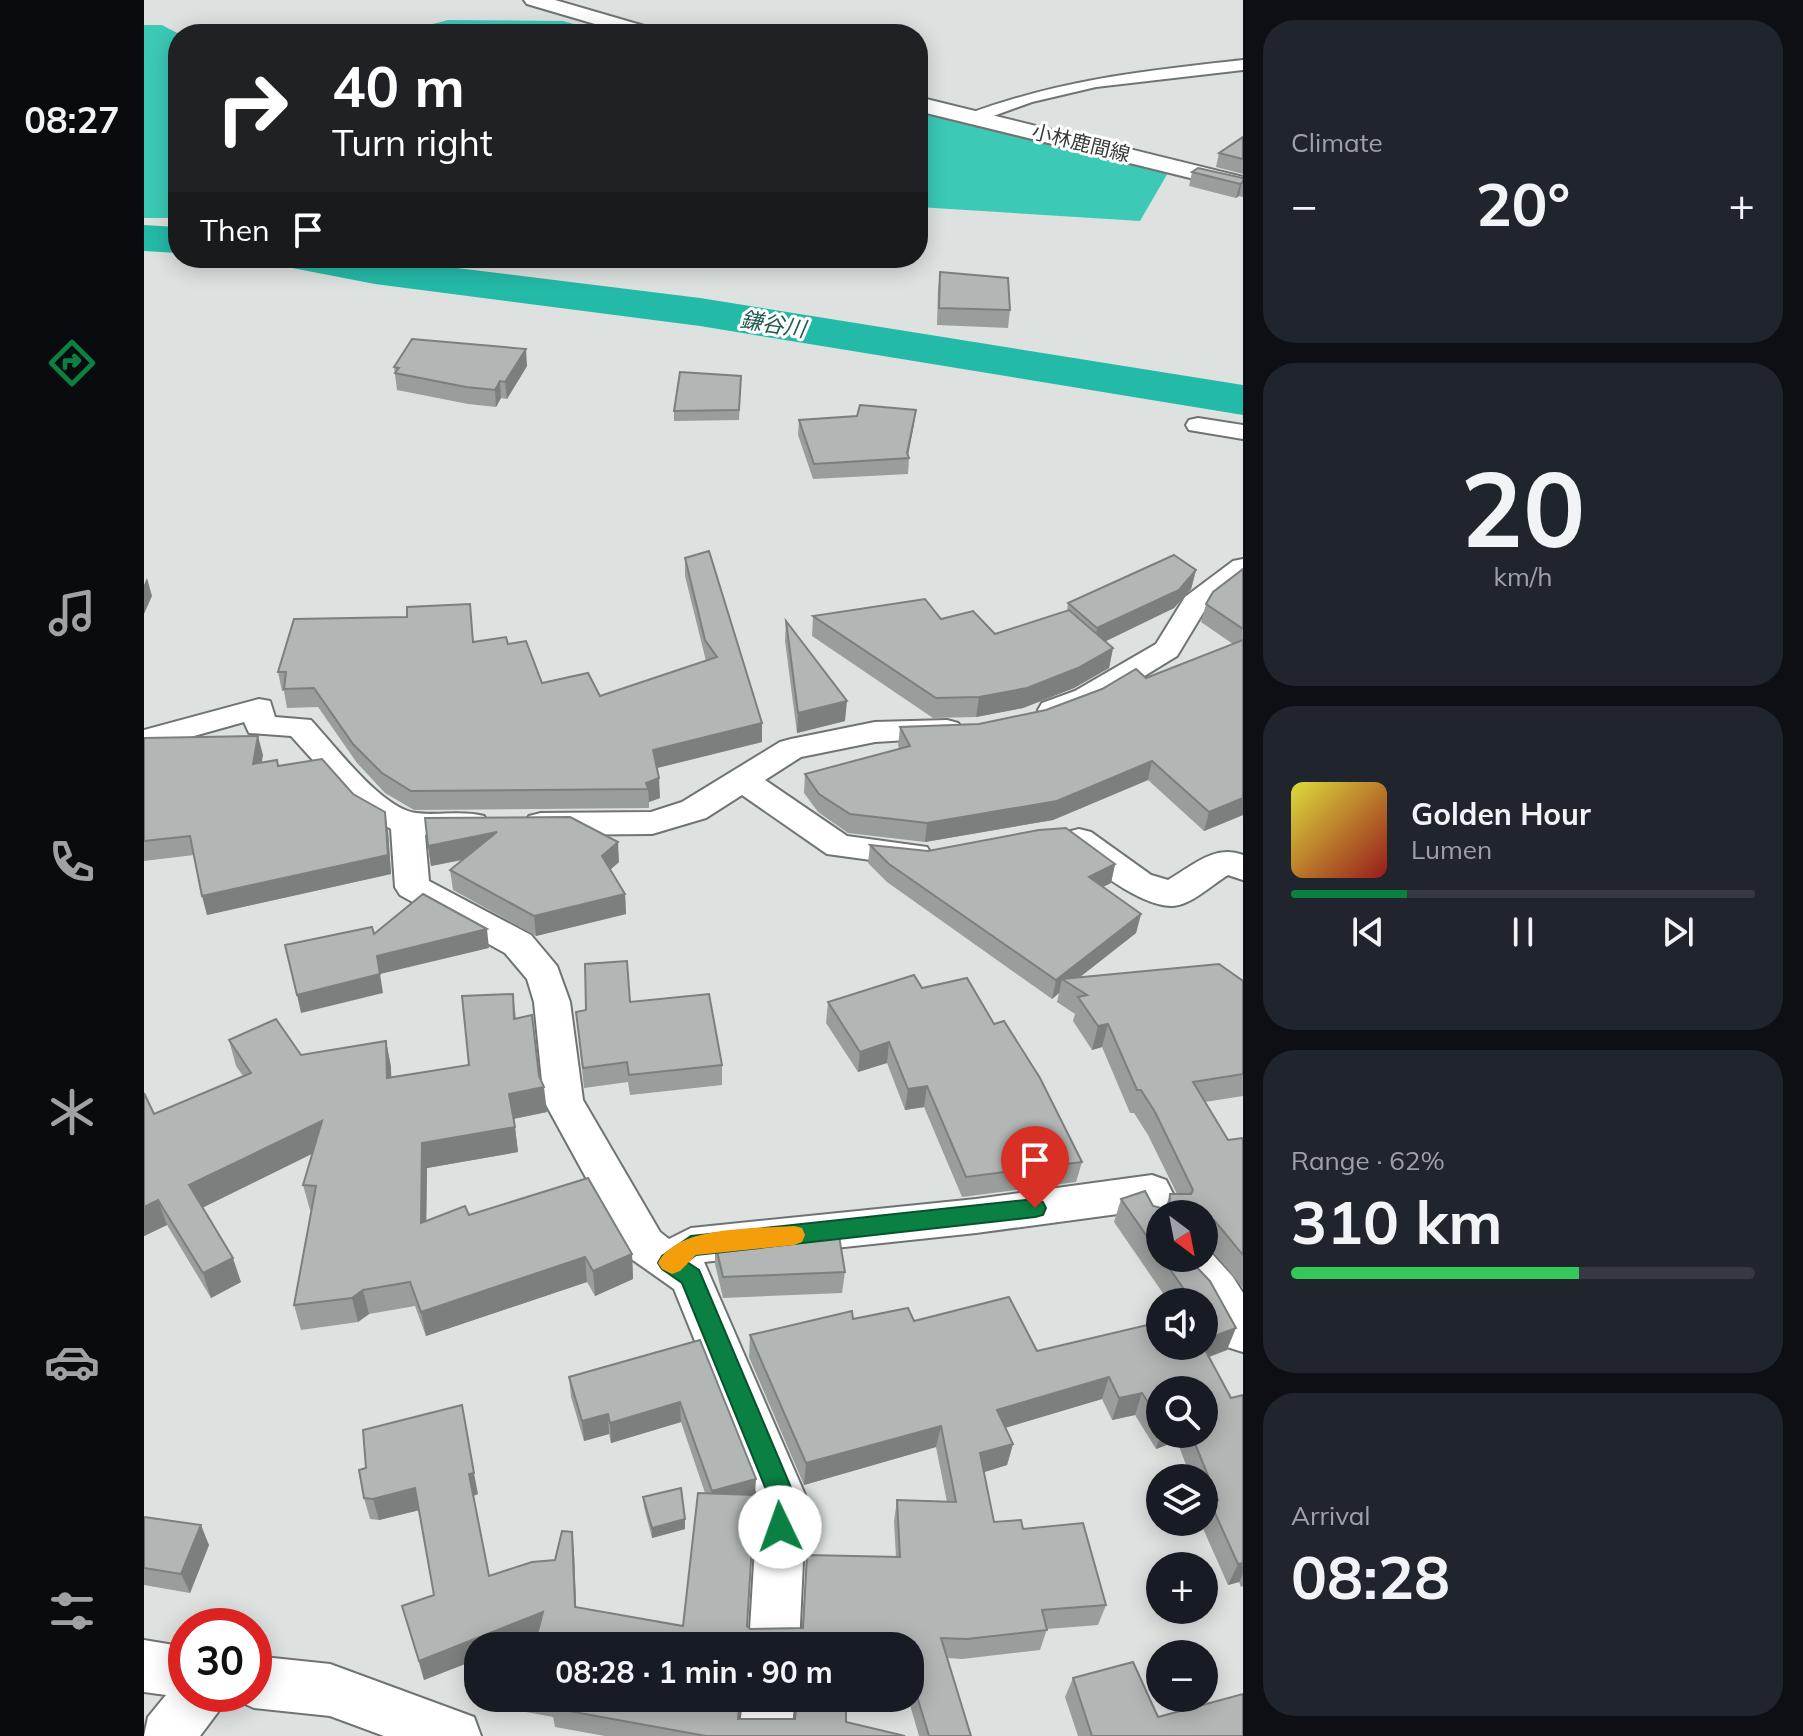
<!DOCTYPE html>
<html lang="en">
<head>
<meta charset="utf-8">
<style>
  :root { --surface:#171b24; --page:#20242c; --text:#f1f3f6; --muted:#9ea1a6; --line:#363941; --accent:#0b8043 }
  body { margin:0; font-family:Mulish,"Noto Sans JP",sans-serif; background:var(--page); color:var(--text); height:100vh; display:flex; flex-direction:column; font-size:30px; white-space:nowrap }
  * { box-sizing:border-box; margin:0 }
  p { font-size:26px; color:var(--muted) }
  .icon { flex:none; width:44px; height:44px; fill:none; stroke:currentColor; stroke-width:2; stroke-linecap:round; stroke-linejoin:round }
  .map { position:relative; flex:1; overflow:hidden }
  .panel { display:flex; flex-direction:column; gap:20px; padding:20px; background:#0d0f14; width:560px }
  .panel>* { flex:none }
  .banner { position:absolute; left:24px; top:24px; width:760px; height:244px; border-radius:32px; box-shadow:0 4px 20px #0003; background:#202124; color:#fff; overflow:hidden }
  .needle { width:52px; rotate:148deg }
  .tools { position:absolute; left:1002px; top:1200px; display:grid; gap:16px }
  .tools a { display:grid; place-items:center; width:72px; height:72px; border-radius:50%; background:var(--surface); box-shadow:0 4px 20px #0003; font-size:40px }
  .speed { position:absolute; left:24px; top:1608px; display:flex; gap:16px; font-size:40px; font-weight:700; text-align:center }
  .speed>* { display:grid; place-content:center; width:104px; height:104px; border-radius:50%; background:var(--surface); box-shadow:0 4px 20px #0003; line-height:1 }
  .speed .limit { border:12px solid #d22; background:#fff; color:#111 }
  .pin { position:absolute; display:grid; place-items:center; width:68px; height:68px; color:#fff; margin:-82px -34px; border-radius:50% 50% 50% 0; rotate:-45deg; box-shadow:0 0 8px #0007 }
  .pin .icon { rotate:45deg }
  .me { position:absolute; width:88px; margin:-44px; rotate:357deg; stroke-linejoin:round; filter:drop-shadow(0 0 6px #0008) }
  .turn { display:flex; align-items:center; gap:28px; height:168px; padding:0 32px; font-size:36px }
  .turn .icon { width:104px; height:104px; stroke-width:2.5 }
  .turn b { display:block; font-size:56px; line-height:68px }
  .then { display:flex; align-items:center; height:76px; padding:0 32px; background:#0003; gap:16px; font-size:30px }
  .big { font-size:60px; font-weight:700; line-height:1.1 }
  .panel .tile { flex:1; display:flex; flex-direction:column; justify-content:center; gap:12px; min-width:0; padding:0 28px; border-radius:32px; background:var(--page) }
  .panel .dial { align-items:center; gap:0 }
  .dial b { font-size:104px; line-height:1 }
  .song { display:flex; align-items:center; gap:24px }
  .cover { width:96px; height:96px; border-radius:12px; background:linear-gradient(135deg,hsl(60 70% 55%),hsl(0 70% 35%)) }
  .played { height:8px; border-radius:4px; background:linear-gradient(90deg,var(--accent) 25%,var(--line) 25%) }
  .keys { display:flex; justify-content:space-around; direction:ltr }
  .heat { display:flex; justify-content:space-between; align-items:center; font-size:44px; direction:ltr }
  .charge { height:12px; border-radius:6px; background:linear-gradient(90deg,#34c759 62%,var(--line) 0) }
  .trip { position:absolute; left:320px; top:1632px; width:460px; height:80px; border-radius:32px; background:var(--surface); box-shadow:0 4px 20px #0003; font-weight:700; line-height:80px; text-align:center }
  main { display:flex; flex:1; min-height:0 }
  .tabs { display:flex; flex-direction:column; width:144px; justify-content:space-around; align-items:center; background:#090b0e; color:var(--muted) }
  .tabs .icon { width:56px; height:56px }
  .tabs .selected { color:var(--accent) }
  .tabs b { font-size:36px; color:var(--text) }
  .map>svg:first-child { display:block }
</style>
</head>
<body>
<main>
<nav class="tabs">
<b>08:27</b>
<svg class="icon selected" aria-label="directions" viewBox="0 0 24 24"><path d="M12 3l9 9-9 9-9-9zM9 14v-3h6M13 9l2 2-2 2"/></svg>
<svg class="icon" aria-label="music" viewBox="0 0 24 24"><path d="M9 18V5l10-2v13"/><circle cx="6" cy="18" r="3"/><circle cx="16" cy="16" r="3"/></svg>
<svg class="icon" aria-label="phone" viewBox="0 0 24 24"><path d="M5 4h4l2 5-3 2q2 4 5 5l2-3 5 2v4C11 20 4 13 5 4z"/></svg>
<svg class="icon" aria-label="climate" viewBox="0 0 24 24"><path d="M12 3v18M4 7l16 10M4 17L20 7"/></svg>
<svg class="icon" aria-label="car" viewBox="0 0 24 24"><path d="M5 17H2v-5l4-1 3-4h7l3 4 3 1v5h-3M9 17h6M6 11h13"/><circle cx="7" cy="17" r="2"/><circle cx="17" cy="17" r="2"/></svg>
<svg class="icon" aria-label="filters" viewBox="0 0 24 24"><path d="M4 7h16M4 17h16"/><circle cx="9" cy="7" r="2"/><circle cx="15" cy="17" r="2"/></svg>
</nav>
<div class="map">
<svg width="1099" height="1736" viewBox="0 0 1099 1736">
  <rect width="100%" height="100%" fill="#dde2e1"/>
  <g fill="#3cc9b6">
    <path d="M304,20L419,21L466,34H268L281,26Z"/>
    <path d="M0,25H18L35,34L34,218H0Z"/>
    <path d="M774,110L1025,171L996,221L774,207Z"/>
  </g>
  <g fill="none" stroke-linecap="round" stroke-linejoin="round">
    <g fill="#24baa8" fill-rule="evenodd">
      <path d="M0,225L34,227V253L0,251Z"/>
      <path d="M137,258H231L556,298L1099,385V415L556,326L231,284L143,267Z"/>
    </g>
    <defs>
      <g id="minor">
        <path d="M1099,60V70L952,87L888,102L830,123L821,118L824,114C919,79 1000,71 1099,60Z"/>
        <path d="M1054,418L1099,425V439L1045,430L1042,425L1045,420Z"/>
        <path d="M1099,559V580L1062,608L1033,656L953,705L909,719L898,717L894,710L898,703L931,691L1012,644L1041,597L1089,561Z"/>
        <path d="M115,699L126,701L131,717L167,720C190,745 238,809 272,813C295,816 317,810 340,816L345,824L340,832L328,835H281L285,881L387,935L413,966L426,1002L439,1100L516,1232L525,1239L547,1228L832,1199L1008,1175L1022,1180L1039,1214H1016V1231L1003,1226L996,1211L832,1233L560,1262L662,1497L655,1646H605L614,1497L530,1289L486,1258L400,1101L390,1002L383,979L361,953L256,895L251,887L247,829L215,811L147,736L105,733L100,722L0,750V730Z"/>
        <path d="M803,720L814,723L819,730L814,737L731,742L657,757L621,780L703,836L783,847L788,855L783,863L771,866L683,854L598,795L562,818L508,834L397,835L385,832L380,824L385,816L397,813L507,812L538,802L636,742L647,739L731,722Z"/>
        <path d="M935,829L947,832L1007,875L1024,880C1048,866 1071,844 1099,855V880L1084,875C1069,884 1047,905 1029,906C996,907 949,867 923,848L918,840L923,832Z"/>
        <path d="M1060,1245L1089,1277L1099,1293V1352L1083,1347L1060,1302L1031,1271L1025,1258H1060Z"/>
        <path d="M0,1640L42,1647V1694H82L74,1712L56,1736H0L4,1717L22,1695L0,1692Z"/>
        <path d="M110,1656L186,1664L330,1717L337,1736H240L186,1716L110,1708L92,1700L89,1694H110Z"/>
        <path d="M599,1698H651L647,1736H595Z"/>
      </g>
      <g id="secondary">
        <path d="M380,0H411L514,30L517,34H485L383,4Z"/>
        <path d="M774,97L1099,177V191L774,111Z"/>
      </g>
    </defs>
    <use href="#minor" stroke="#6f7473" stroke-width="4"/>
    <use href="#secondary" stroke="#6f7473" stroke-width="4"/>
    <use href="#minor" fill="#fff" fill-rule="evenodd"/>
    <use href="#secondary" fill="#fff" fill-rule="evenodd"/>
  </g>
  <g fill="#999d9c" fill-rule="evenodd">
    <path d="M1099,137V174L1072,167L1075,153Z"/>
    <path d="M1048,172L1099,178V197L1095,196L1092,198L1045,186Z"/>
    <path d="M796,272L866,310L864,328L793,325L794,289Z"/>
    <path d="M383,366L363,399L357,398L352,407L324,404L253,390L250,367Z"/>
    <path d="M597,376L595,420L530,421V411Z"/>
    <path d="M655,420L770,424L764,456L765,458L764,474L669,479L654,435Z"/>
    <path d="M541,558L618,723V742L513,768L516,798L505,802V808L270,810L241,793L213,763L174,707L143,708L140,691H138L134,672L330,641L364,644L398,683L456,696L562,661L541,576Z"/>
    <path d="M1099,569V815L1060,831L1004,780L909,820L781,842L704,833L674,812L660,793L661,774L756,749L754,746L756,727L835,724L902,710L1002,678L1089,644L1057,622L1062,604Z"/>
    <path d="M1052,570L1047,589L1030,608L961,641L969,648L965,668L930,688L879,708L832,717L789,718L668,636L669,616L797,619L851,634L923,611L924,603Z"/>
    <path d="M642,621L701,721L653,733L641,641Z"/>
    <path d="M0,738L119,755L117,763L134,766L244,831L247,874L63,915L50,855L0,861Z"/>
    <path d="M726,845L784,851L971,864L967,883L959,887L997,914L992,933L936,977L1099,981V1096L1061,1102L1084,1140L1099,1138V1288L1062,1243L1060,1247V1214H1016V1258H1044L1083,1350L1065,1357L1087,1398L1099,1395V1586L1097,1587L1095,1582L1084,1585L1057,1524V1522H1060L1061,1513L1060,1510V1478H1047L1033,1441L1012,1449L991,1415L968,1420L958,1399L861,1428L869,1444L863,1465L840,1472L850,1522L879,1529L962,1605L954,1625L903,1629L896,1650L818,1659L803,1658L827,1736H775L764,1698H766V1646H390L393,1635L280,1680L258,1606L290,1595L275,1510L235,1520L226,1519L220,1498L334,1494L329,1496L345,1576L411,1560L428,1532L430,1553L432,1608L539,1626L561,1493L537,1422L467,1443L465,1434L440,1441L427,1397L425,1377L556,1340L603,1626L606,1629L658,1628L663,1555L752,1557L750,1521L753,1500L803,1502L792,1447L660,1485L605,1357L606,1335L709,1319L770,1321L893,1351L1060,1346V1302H1025L970,1222L977,1199L1021,1209L1026,1194H1033L1004,1135L990,1113H986L958,1047L948,1050L929,1021L931,1014L913,1002L915,993L908,999L743,882L724,863ZM1016,1390L1060,1434H1016Z"/>
    <path d="M284,846L475,862L466,870L481,894L482,914L392,936L309,890L306,870L319,860L287,866Z"/>
    <path d="M778,988L850,1024L938,1162L932,1182L818,1197L780,1107L761,1110L743,1063L714,1072L682,1023L684,1002Z"/>
    <path d="M369,994L372,1018L395,1076L403,1112L370,1119L374,1152L283,1168L282,1221L325,1215L488,1254L489,1279L451,1296L443,1282L282,1336L271,1306L225,1314L214,1322L157,1330L150,1305L167,1210H166L159,1185L168,1153L59,1207L97,1282L67,1298L23,1225L0,1236V1093L10,1114L99,1076L92,1066L85,1040L157,1055L242,1041L247,1067V1078L325,1065Z"/>
    <path d="M486,1002L578,1065V1085L486,1095L484,1082L440,1088L432,1012Z"/>
    <path d="M571,1243L701,1272L698,1293L579,1298L571,1264Z"/>
    <path d="M499,1497L541,1529L508,1538L500,1507Z"/>
    <path d="M0,1517L65,1545L46,1593L0,1585Z"/>
    <path d="M929,1678L1014,1717L1099,1736H934L921,1697Z"/>
    <path d="M380,1698H597L595,1719L702,1722L761,1736H461L411,1727L409,1717L382,1712Z"/>
  </g>
  <g fill="#7d7f7f">
    <path d="M1098,181L1095,196L1092,198L1096,184Z"/>
    <path d="M382,349L383,366L363,399L361,382Z"/>
    <path d="M356,381L357,398L352,407L351,390Z"/>
    <path d="M772,410L770,424L763,459V453Z"/>
    <path d="M1052,570L1047,589L1030,608L950,647L953,628Z"/>
    <path d="M3,578L8,596L0,614V585Z"/>
    <path d="M969,648L965,668L930,688L879,708L832,717L835,697Z"/>
    <path d="M703,701L701,721L653,733L654,713Z"/>
    <path d="M618,723V742L509,769V750Z"/>
    <path d="M114,736L119,755L114,783L109,764Z"/>
    <path d="M1008,761L1004,780L909,820L781,842L783,823Z"/>
    <path d="M515,778L516,798L505,802L504,789L502,783Z"/>
    <path d="M1099,798V815L1060,831L1065,812Z"/>
    <path d="M241,812L244,831L247,874L63,915L58,896Z"/>
    <path d="M353,832L355,852L287,866L284,846Z"/>
    <path d="M474,842L475,862L459,876L458,856Z"/>
    <path d="M971,864L967,883L941,895L945,877Z"/>
    <path d="M481,894L482,914L392,936L390,916Z"/>
    <path d="M997,914L992,933L927,984L918,979L915,993L908,999L912,980Z"/>
    <path d="M343,929L345,948L236,974L239,993L157,1013L153,995L233,956Z"/>
    <path d="M964,1024L958,1047L948,1050L954,1026Z"/>
    <path d="M242,1041L247,1067L248,1103L243,1078Z"/>
    <path d="M745,1042L743,1063L714,1072L716,1052Z"/>
    <path d="M783,1086L780,1107L761,1110L764,1089Z"/>
    <path d="M400,1087L403,1112L368,1119L365,1094Z"/>
    <path d="M178,1121L184,1146L54,1210L45,1185Z"/>
    <path d="M371,1127L374,1152L283,1168L282,1247L277,1223L278,1143Z"/>
    <path d="M14,1200L23,1225L0,1236V1207Z"/>
    <path d="M488,1254L489,1279L451,1296L449,1271Z"/>
    <path d="M441,1257L443,1282L282,1336L277,1312Z"/>
    <path d="M89,1258L97,1282L67,1298L59,1273Z"/>
    <path d="M219,1290L225,1314L214,1322L208,1298Z"/>
    <path d="M1092,1328L1083,1350L1048,1363L1060,1346V1340Z"/>
    <path d="M965,1377L958,1399L847,1432L853,1410Z"/>
    <path d="M998,1393L991,1415L968,1420L975,1398Z"/>
    <path d="M536,1402L537,1422L467,1443L466,1423Z"/>
    <path d="M464,1414L465,1434L440,1441L438,1421Z"/>
    <path d="M797,1426L792,1447L660,1485L662,1463Z"/>
    <path d="M1017,1434H1035L1033,1441L1012,1449Z"/>
    <path d="M869,1444L863,1465L831,1475L836,1453Z"/>
    <path d="M330,1473L334,1494L329,1496L325,1474Z"/>
    <path d="M612,1479L602,1646L567,1511L568,1491Z"/>
    <path d="M271,1488L276,1510L235,1520L229,1499Z"/>
    <path d="M541,1519V1529L508,1538V1528Z"/>
    <path d="M57,1525L65,1545L46,1593L37,1574Z"/>
    <path d="M428,1532L430,1553L433,1627L431,1607Z"/>
    <path d="M1099,1563V1574L1095,1582L1084,1585L1094,1564Z"/>
    <path d="M399,1612L401,1632L366,1646H334V1659L280,1680L275,1661Z"/>
  </g>
  <g fill="#b2b6b5" stroke="#7d7f7f" stroke-width="2">
    <path d="M1099,137V159L1075,153Z"/>
    <path d="M1054,168L1099,178V182L1096,184L1048,172Z"/>
    <path d="M796,272L864,278L866,310L795,308Z"/>
    <path d="M268,339L382,349L361,382L356,381L351,390L322,387L251,373L255,368L250,367Z"/>
    <path d="M536,372L597,376L595,410L530,411Z"/>
    <path d="M716,405L772,410L763,453L765,458L670,464L655,420L713,416Z"/>
    <path d="M565,551L618,723L509,750L515,778L502,783L504,789L267,791L238,773L209,744L170,688L140,689L142,672H134L150,619L263,617V607L326,604L329,642L362,637L364,644L382,641L398,683L444,673L456,696L573,657L561,640L541,558Z"/>
    <path d="M1030,555L1052,570L1035,590L953,628L924,603Z"/>
    <path d="M1099,569V629L1062,604L1069,592Z"/>
    <path d="M781,599L797,619L829,611L851,634L925,610L969,648L934,668L883,688L835,697L792,698L669,616Z"/>
    <path d="M642,621L703,701L654,713Z"/>
    <path d="M1099,640V798L1065,812L1008,761L913,801L783,823L706,814L675,794L661,774L766,746L756,727L835,724L902,710L958,689L992,669L1002,678Z"/>
    <path d="M114,736L109,764L133,760L134,766L178,759L209,794L241,812L244,855L58,896L46,836L0,841V738Z"/>
    <path d="M426,817L474,842L458,856L481,894L390,916L306,870L353,832L284,846L281,818Z"/>
    <path d="M922,828L971,864L945,877L997,914L912,980L745,864L726,845L784,851L895,830Z"/>
    <path d="M279,894L343,929L233,956L236,974L153,995L141,945L228,927L230,934Z"/>
    <path d="M483,961L486,1002L565,994L578,1065L485,1075L483,1062L439,1068L432,1012L442,1010L441,964Z"/>
    <path d="M1075,964L1099,981V1074L1049,1082L1084,1140L1099,1138V1255L1070,1220H1066L1065,1232H1060V1214H1016V1255L977,1199L1001,1191L1009,1206L1025,1210L1026,1194H1047L1049,1190L1011,1112L997,1090H993L964,1024L954,1026L934,997L943,995L918,979Z"/>
    <path d="M770,975L778,988L823,978L850,1024L860,1021L896,1078L938,1162L822,1177L783,1086L764,1089L745,1042L716,1052L684,1002Z"/>
    <path d="M369,994L370,1019L388,1015L395,1076L400,1087L365,1094L371,1127L278,1143L277,1223L321,1206L325,1215L444,1178L488,1254L449,1271L441,1257L277,1312L266,1282L219,1290L208,1298L150,1305L172,1186L159,1185L178,1121L45,1185L89,1258L59,1273L14,1200L0,1207V1093L10,1114L107,1073L85,1040L132,1019L157,1055L242,1041L243,1078L325,1065L318,996Z"/>
    <path d="M694,1230L701,1272L579,1277L571,1243Z"/>
    <path d="M1018,1258H1044L1066,1281L1092,1328L1060,1340V1302H1049Z"/>
    <path d="M865,1297L893,1351L1016,1322V1346H1059L1087,1398L1099,1395V1563L1094,1564L1066,1502L1074,1500L1047,1434H1060V1390H1016V1420L998,1393L975,1398L965,1377L853,1410L869,1444L836,1453L850,1522L877,1520L879,1529L939,1523L962,1605L898,1610L903,1630L823,1639L797,1638L827,1736H785L766,1673V1646H758L755,1637L692,1635L693,1646H390L399,1612L275,1661L258,1606L290,1595L271,1488L229,1499L220,1498L215,1470L222,1468L219,1430L318,1405L330,1473L325,1474L345,1576L388,1562L411,1560L418,1531L428,1532L431,1607L539,1626L554,1493L611,1495L603,1626L606,1629L659,1628L663,1555L756,1557L753,1500L812,1502L797,1426L662,1463L606,1335L708,1311L709,1319L764,1308L770,1321Z"/>
    <path d="M556,1340L612,1479L568,1491L536,1402L466,1423L464,1414L438,1421L425,1377Z"/>
    <path d="M537,1488L541,1519L508,1528L499,1497Z"/>
    <path d="M0,1517L57,1525L37,1574L0,1568Z"/>
    <path d="M989,1662L1014,1717L1099,1694V1736H948L929,1678Z"/>
    <path d="M405,1698H596L594,1719H651L653,1698H702V1722L761,1736H562L408,1708L410,1699Z"/>
  </g>
  <path fill="#0b8043" stroke="#07532c" stroke-width="2" d="M891,1199L899,1202L902,1208L899,1215L891,1217L552,1255L543,1262L555,1270L558,1277L651,1497L649,1527L645,1536L636,1539L627,1536L623,1527L625,1497L538,1283L518,1269L514,1263L518,1256L547,1236Z"/>
  <path fill="#f59e0b" d="M650,1226L658,1228L661,1235L658,1242L650,1245L552,1255L536,1271L528,1274L518,1269L514,1263C532,1225 613,1229 650,1226Z"/>
  <g text-anchor="middle" stroke-width="6" stroke-linejoin="round" paint-order="stroke">
    <g font-size="20" fill="#393b3b" stroke="#fff">
      <text transform="translate(937 143) rotate(14)" y="7">小林鹿間線</text>
    </g>
    <g font-size="22" font-style="italic" fill="#245c53" stroke="#fff">
      <text transform="translate(629 324) rotate(9)" y="8">鎌谷川</text>
    </g>
  </g>
</svg>
<div class="tools">
<a><svg class="needle" viewBox="-14 -14 28 28"><path d="M0-13l5 13h-10z" fill="#e53935"/><path d="M0 13l5-13h-10z" fill="#9ea1a6"/></svg></a>
<a><svg class="icon" aria-label="sound" viewBox="0 0 24 24"><path d="M4 9h4l5-4v14l-5-4H4zM17 9q2 3 0 6"/></svg></a>
<a><svg class="icon" aria-label="search" viewBox="0 0 24 24"><circle cx="10" cy="10" r="6"/><path d="M15 15l6 6"/></svg></a>
<a><svg class="icon" aria-label="layers" viewBox="0 0 24 24"><path d="M12 4l9 5-9 5-9-5zM3 14l9 5 9-5"/></svg></a>
<a>+</a>
<a>−</a>
</div>
<div class="speed"><div class="limit">30</div></div>
<div class="pin" style="left:891px;top:1208px;background:#d93025"><svg class="icon" aria-label="arrive" viewBox="0 0 24 24"><path d="M6 21V4h12l-3 4 3 4H6"/></svg></div>
<svg class="me" style="left:636px;top:1527px" viewBox="-20 -20 40 40"><circle r="19" fill="#fff"/><path d="M0-13L10 11 0 6-10 11z" fill="#0b8043"/></svg>
<div class="trip">08:28 · 1 min · 90 m</div>
<div class="banner">
<div class="turn"><svg class="icon" aria-label="right" viewBox="0 0 24 24"><path d="M7 20v-9h11M14 6l5 5-5 5"/></svg><div><b>40 m</b>Turn right</div></div>
<div class="then">Then<svg class="icon" aria-label="arrive" viewBox="0 0 24 24"><path d="M6 21V4h12l-3 4 3 4H6"/></svg></div>
</div>
</div>
<section class="panel">
<div class="tile"><p>Climate</p>
<div class="heat"><a>−</a><b class="big">20°</b><a>+</a></div>
</div>
<div class="tile dial"><b>20</b><p>km/h</p></div>
<div class="tile">
<div class="song"><i class="cover"></i><div><b>Golden Hour</b><p>Lumen</p></div></div>
<div class="played"></div>
<div class="keys"><svg class="icon" aria-label="previous" viewBox="0 0 24 24"><path d="M18 5L8 12l10 7zM5 5v14"/></svg><svg class="icon" aria-label="pause" viewBox="0 0 24 24"><path d="M8 5v14M16 5v14"/></svg><svg class="icon" aria-label="next" viewBox="0 0 24 24"><path d="M6 5l10 7-10 7zM19 5v14"/></svg></div>
</div>
<div class="tile"><p>Range · 62%</p><b class="big">310 km</b><div class="charge"></div></div>
<div class="tile"><p>Arrival</p><b class="big">08:28</b></div>
</section>
</main>
</body>
</html>
